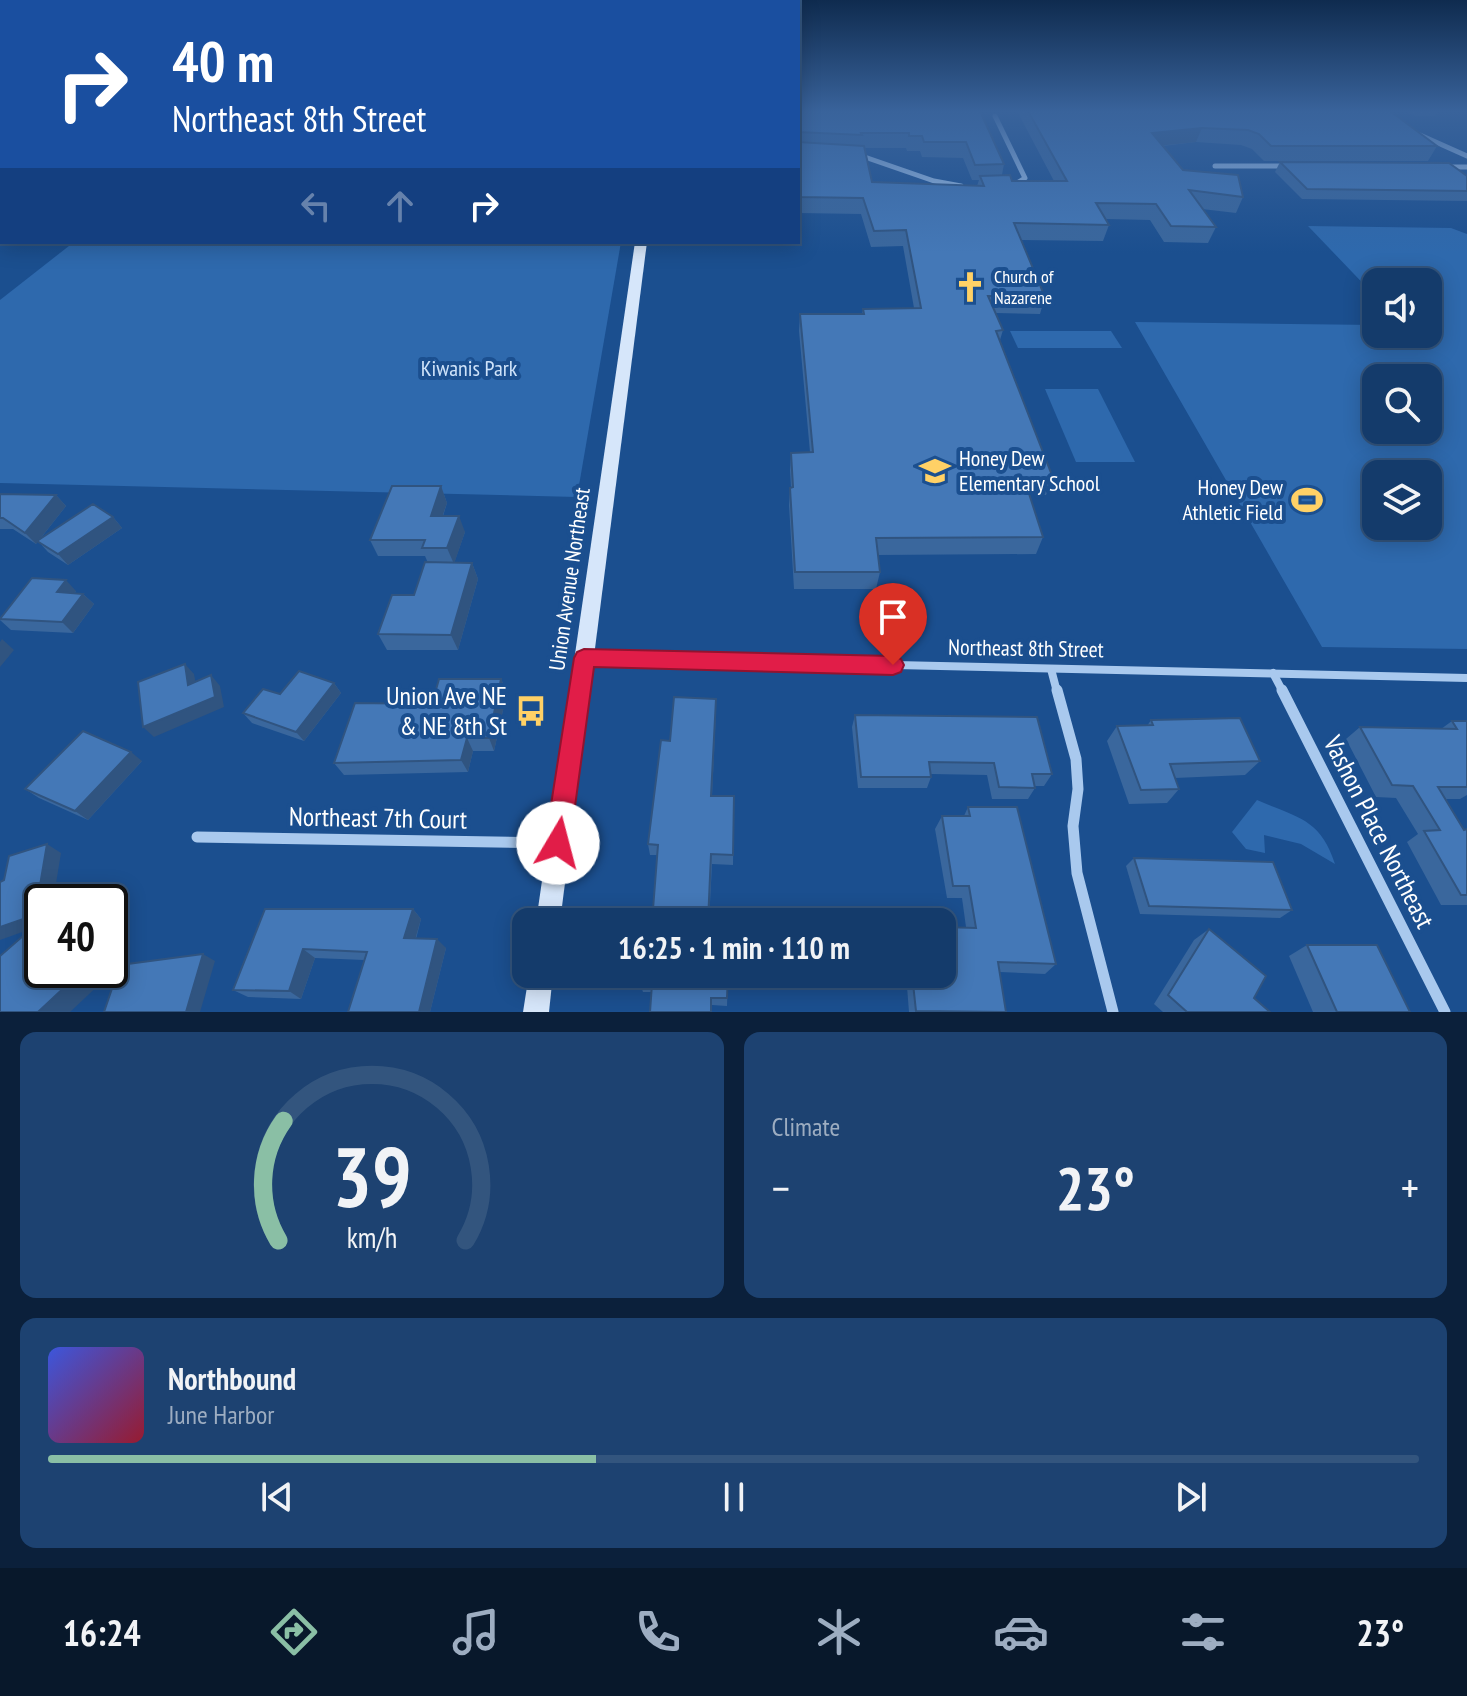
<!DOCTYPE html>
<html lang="en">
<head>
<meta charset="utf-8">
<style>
  :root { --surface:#143b6b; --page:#1d4271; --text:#f1f3f6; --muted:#9dadc1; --line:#33557e; --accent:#8abfa5 }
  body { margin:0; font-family:"PT Sans Narrow",sans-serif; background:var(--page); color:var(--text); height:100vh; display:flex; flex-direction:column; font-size:30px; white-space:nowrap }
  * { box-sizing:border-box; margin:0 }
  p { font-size:26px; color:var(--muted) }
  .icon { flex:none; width:44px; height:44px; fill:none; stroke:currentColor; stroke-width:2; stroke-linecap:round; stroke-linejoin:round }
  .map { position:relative; height:1012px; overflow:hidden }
  .details { display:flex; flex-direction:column; gap:20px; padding:20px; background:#0b203b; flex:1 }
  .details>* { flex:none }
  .hud { position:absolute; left:0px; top:0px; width:800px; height:244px; box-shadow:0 4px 20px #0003,0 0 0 2px var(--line); background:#1a4fa0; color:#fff; overflow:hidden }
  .fabs { position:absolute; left:1362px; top:268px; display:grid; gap:16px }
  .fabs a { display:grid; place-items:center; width:80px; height:80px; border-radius:16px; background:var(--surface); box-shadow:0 4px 20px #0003,0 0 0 2px var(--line); font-size:40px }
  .speed { position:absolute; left:24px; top:884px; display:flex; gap:16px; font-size:40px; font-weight:700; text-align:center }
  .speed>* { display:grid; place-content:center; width:104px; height:104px; border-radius:50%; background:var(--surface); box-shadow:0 4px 20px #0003,0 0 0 2px var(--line); line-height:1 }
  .speed .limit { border:4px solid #111; border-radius:12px; background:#fff; color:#111 }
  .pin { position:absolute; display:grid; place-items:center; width:68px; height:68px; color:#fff; margin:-82px -34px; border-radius:50% 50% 50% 0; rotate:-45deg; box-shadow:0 0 8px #0007 }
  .pin .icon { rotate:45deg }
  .me { position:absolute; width:88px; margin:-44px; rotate:8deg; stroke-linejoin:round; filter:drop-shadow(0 0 6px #0008) }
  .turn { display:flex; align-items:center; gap:28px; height:168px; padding:0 40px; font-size:36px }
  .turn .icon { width:104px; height:104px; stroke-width:2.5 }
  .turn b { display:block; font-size:56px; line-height:68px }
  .lanes { display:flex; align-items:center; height:76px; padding:0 40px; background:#0003; justify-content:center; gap:40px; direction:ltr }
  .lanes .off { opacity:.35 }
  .big { font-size:60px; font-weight:800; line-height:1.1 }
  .details .tile { flex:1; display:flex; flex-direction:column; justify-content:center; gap:12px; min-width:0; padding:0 28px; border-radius:16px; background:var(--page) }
  .details .dial { align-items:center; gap:0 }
  .dial svg { height:208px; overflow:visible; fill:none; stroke:var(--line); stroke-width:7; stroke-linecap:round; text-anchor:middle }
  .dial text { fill:var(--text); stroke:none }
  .song { display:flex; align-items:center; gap:24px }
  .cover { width:96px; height:96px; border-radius:12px; background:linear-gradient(135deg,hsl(230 70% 55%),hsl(350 70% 35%)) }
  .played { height:8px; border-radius:4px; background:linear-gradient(90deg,var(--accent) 40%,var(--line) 40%) }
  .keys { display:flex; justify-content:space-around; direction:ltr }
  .heat { display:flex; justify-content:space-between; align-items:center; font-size:44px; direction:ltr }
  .details .tiles { flex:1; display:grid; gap:20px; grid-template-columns:1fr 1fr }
  .tile:last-child { grid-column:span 2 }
  .trip { position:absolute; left:512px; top:908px; width:444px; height:80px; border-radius:16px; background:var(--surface); box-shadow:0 4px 20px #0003,0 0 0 2px var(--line); font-weight:800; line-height:80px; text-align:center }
  .tab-bar { display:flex; height:128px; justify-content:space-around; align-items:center; background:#08182b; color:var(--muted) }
  .tab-bar .icon { width:56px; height:56px }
  .tab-bar .selected { color:var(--accent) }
  .tab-bar b { font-size:36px; color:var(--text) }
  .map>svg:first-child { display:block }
</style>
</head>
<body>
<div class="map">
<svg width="1467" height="1012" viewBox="0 0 1467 1012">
  <rect width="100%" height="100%" fill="#1b4f8f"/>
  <g fill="#2e69ad" fill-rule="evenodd">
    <path d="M1308,226L1451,228L1467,234V649L1322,647L1135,322L1376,325V334H1428V282H1376V297ZM1376,378H1428V430H1376ZM1428,474V526H1376V474Z"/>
    <path d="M74,242H621L577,497L0,483V300Z"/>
    <path d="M1010,331H1111L1122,348H1018Z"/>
    <path d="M1045,389H1098L1135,462H1076Z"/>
    <path d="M1257,800C1298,818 1320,818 1335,864L1301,844L1264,835L1265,853L1246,849L1232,832Z"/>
  </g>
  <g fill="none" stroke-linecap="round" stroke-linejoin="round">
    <g stroke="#a9c9ee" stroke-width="5">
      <path d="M995,116L1025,178L1014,185"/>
      <path d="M1420,135L1467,156"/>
      <path d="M856,154L934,181L961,186"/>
      <path d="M1215,166H1286"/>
      <path d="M1443,167H1467"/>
    </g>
    <g stroke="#a9c9ee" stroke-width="8">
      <path d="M584,658L1467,678"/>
      <path d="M1051,669L1057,692"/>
      <path d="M1273,673L1283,692"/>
    </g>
    <g stroke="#a9c9ee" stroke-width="11">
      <path d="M1057,690L1076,759L1078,789L1073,826L1077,873L1113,1012"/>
      <path d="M1282,690L1445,1012"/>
      <path d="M197,837L557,843"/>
    </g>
    <g fill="#d6e6fa" fill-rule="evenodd">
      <path d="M635,242H647L560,922H536Z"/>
      <path d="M529,974H553L549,1012H523Z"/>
    </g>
  </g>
  <g fill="#3a679d" fill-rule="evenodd">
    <path d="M798,111H980L1004,164L1002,175L1012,181H1054L1017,111H1390L1437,146L1428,161H1264L1252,149L1241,145L1196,142L1163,146L1183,170L1243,197L1236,213L1202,209L1216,227L1208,243L1164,242L1150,220L1106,219L1109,225L1103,241L1021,240L1045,297L1040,314L996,313L1003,330L1000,340L1053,478L1046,495H1029L1043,537L1036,554L878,555L880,572L876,589H794L789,505L790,488H791L790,470L791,453L810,452L799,331L800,314H862L863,309L914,308L903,246L871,247L861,214L798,213ZM865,148H906L907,151H920L922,157L963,158L972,180H979L977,186L872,182Z"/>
    <path d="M1405,111H1438L1435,116H1415Z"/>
    <path d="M1280,162L1467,176V201L1302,199L1275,172Z"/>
    <path d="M441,486L447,503L443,516L465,532L454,563H472L478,579L458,650H387L378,634L414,595L428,563L425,556H378L370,540Z"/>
    <path d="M0,494L56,495L66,506L40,539L113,517L122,528L68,565L48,552L38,541L36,544L13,529H0Z"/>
    <path d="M76,591L75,593L83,594L94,604L73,633L11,630L0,620V618Z"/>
    <path d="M501,679L507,692L494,751H473L468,772L344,775L334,763L432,704Z"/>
    <path d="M334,683L341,693L304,741L252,723L243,713L280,694Z"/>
    <path d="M716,711L712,796H734L733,865L712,864L709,922H652L657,855H650L648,844L670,741Z"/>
    <path d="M855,715L1052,774L1044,786H1034L1035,788L1028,799H992L987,775L931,774V777L927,788H858L852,727Z"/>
    <path d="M1151,720L1260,761L1245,775L1175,778L1179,789L1167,803L1129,804L1107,741L1117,726H1147Z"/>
    <path d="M1452,721H1467V795L1460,799H1446L1464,830L1467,829V905H1441L1407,842L1418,834L1396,798L1376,797L1346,739L1360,727L1441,729Z"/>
    <path d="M142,761L88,820L39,798L25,789Z"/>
    <path d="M968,807L1056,964L1045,974L1000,972L1006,1012H909L906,974H942L966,927L962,898H947L935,829L942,816H964Z"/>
    <path d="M1134,858L1292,910L1280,918L1140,914L1126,866Z"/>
    <path d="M265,909H413L421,919L416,939L446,948L430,1012H348L364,960L315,958L301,999L248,997L233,990Z"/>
    <path d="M1209,929L1254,998L1270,1012H1163L1154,1004L1194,940Z"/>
    <path d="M1307,945L1410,1012H1313L1289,956Z"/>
    <path d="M728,974L727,1006L712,1005V1012H650L651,992H643L640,984Z"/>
  </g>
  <g fill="#305480">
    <path d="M1202,128L1196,142L1147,147L1152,133Z"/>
    <path d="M2,223V236H0V224Z"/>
    <path d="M441,486L447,503L437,532L431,516Z"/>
    <path d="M56,495L66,506L36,544L25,533Z"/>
    <path d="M459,516L465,532L454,564L447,548Z"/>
    <path d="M113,517L122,528L68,565L58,554Z"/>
    <path d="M472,563L478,579L458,650L451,635Z"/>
    <path d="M66,580L76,591L68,602L57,592Z"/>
    <path d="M83,594L94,604L73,633L62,622Z"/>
    <path d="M2,639L14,650L0,667V642Z"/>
    <path d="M185,664L194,674L198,695L188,685Z"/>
    <path d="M211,675L220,686L224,707L154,737L143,727Z"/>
    <path d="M501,679L507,692L494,751L489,738Z"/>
    <path d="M334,683L341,693L304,741L296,732Z"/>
    <path d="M716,699V711L711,807V796Z"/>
    <path d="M467,738L473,751L468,772L461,760Z"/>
    <path d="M131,752L142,761L88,820L75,811Z"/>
    <path d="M47,844L61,853L53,902H42V925L0,940V927Z"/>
    <path d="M711,854L709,922H708Z"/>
    <path d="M413,909L421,919L413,947L404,938Z"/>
    <path d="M437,939L446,948L430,1012H419Z"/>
    <path d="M303,949L315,958L301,999L289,991Z"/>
    <path d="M203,954L215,961L200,1012H186Z"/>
    <path d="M83,970H95L104,980L70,1012H38Z"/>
  </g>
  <g fill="#4478b7" stroke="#305480" stroke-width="2">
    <rect x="0" y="111" width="2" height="39"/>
    <path d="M798,111H980L1004,164L975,165L966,142H924L922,136H909V133H861L862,135L798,132Z"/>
    <path d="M1028,111H1390L1437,146H1271L1259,134L1248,130L1202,128L1152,133L1183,170L1238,175L1243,197L1189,190L1216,227L1171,226L1156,204L1096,203L1109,225L1014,223L1045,297L988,296L1003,330L996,331L1053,478H1024L1043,537L876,538L880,572H795L790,488L793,487L791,453L813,452L800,314H864L863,309L921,308L906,230L874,231L863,198L798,197V142L864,146L872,182L984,186L980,176L1010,175L1012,181H1067Z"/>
    <path d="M1280,162L1449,163L1467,176V191L1307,189Z"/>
    <path d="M0,213H2V223L0,224Z"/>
    <path d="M392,486H441L431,516H459L447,548H422L425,540H370Z"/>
    <path d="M0,494L56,495L25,533L3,518H0Z"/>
    <path d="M93,504L113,517L58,554L37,541Z"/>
    <path d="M425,562L472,563L451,635L378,634L392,595H414Z"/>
    <path d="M32,578L66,580L57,592L83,594L62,622L0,619Z"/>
    <path d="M185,664L188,685L211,675L215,697L143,727L138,682Z"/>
    <path d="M299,671L334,683L296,732L243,713L263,689L280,694Z"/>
    <path d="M439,679H501L489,738H467L461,760L334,763L355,703L432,704Z"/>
    <path d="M674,697L716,699L711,796H734L733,855L711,854L708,922H652L658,845L648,844L661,740L670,741Z"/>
    <path d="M855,715L1037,717L1052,774H1032L1035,788L999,787L994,763L929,762L931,777H861Z"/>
    <path d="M1240,718L1260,761L1170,764L1179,789L1141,790L1117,726L1153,725L1151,720Z"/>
    <path d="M1452,721H1467V787H1438L1464,830L1467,829V895H1461L1424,831L1440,830L1413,786L1392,785L1360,727L1457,729Z"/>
    <path d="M83,731L131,752L75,811L25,789Z"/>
    <path d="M968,807H1017L1056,964L998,962L1006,1012L916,1011L912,974H942V927L976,928L969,886H953L942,816H970Z"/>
    <path d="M47,844L35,915L0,927V882L4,880L9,856Z"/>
    <path d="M1134,858L1273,862L1292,910L1149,906Z"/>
    <path d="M265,909H413L404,938L437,939L419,1012H348L367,952L303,949L289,991L233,990Z"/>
    <path d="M39,922L42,925V970H83L38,1012H0V956Z"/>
    <path d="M1209,929L1266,976L1254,998L1270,1012H1187L1168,995Z"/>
    <path d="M1307,945H1377L1410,1012H1337Z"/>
    <path d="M203,954L186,1012H104L120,965Z"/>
    <path d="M641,974H728L727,998H711V1012H650L652,984H640Z"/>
  </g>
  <linearGradient id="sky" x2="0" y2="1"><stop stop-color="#0f2b4f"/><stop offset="0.44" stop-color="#39639b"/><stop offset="1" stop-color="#39639b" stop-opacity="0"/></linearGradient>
  <rect width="1467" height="253" fill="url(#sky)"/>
  <path fill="#e11d48" stroke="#92132f" stroke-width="2" d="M584,649L893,656L901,659L904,665L901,672L893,675L594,667L570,843L567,852L558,856L549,852L545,843L574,658L577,652Z"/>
  <defs>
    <symbol id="church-bare" viewBox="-9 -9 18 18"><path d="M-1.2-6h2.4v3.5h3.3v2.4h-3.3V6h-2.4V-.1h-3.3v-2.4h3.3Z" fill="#ffd166" stroke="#1b4f8f" stroke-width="2.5" paint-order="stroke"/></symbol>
    <symbol id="school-bare" viewBox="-9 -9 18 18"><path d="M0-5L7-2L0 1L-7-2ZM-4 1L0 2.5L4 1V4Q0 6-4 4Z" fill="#ffd166" stroke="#1b4f8f" stroke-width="2.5" paint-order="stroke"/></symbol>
    <symbol id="stadium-bare" viewBox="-9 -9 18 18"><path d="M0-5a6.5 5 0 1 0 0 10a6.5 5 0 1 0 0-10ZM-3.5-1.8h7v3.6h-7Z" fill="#ffd166" stroke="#1b4f8f" stroke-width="2.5" paint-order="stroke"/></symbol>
    <symbol id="bus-bare" viewBox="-9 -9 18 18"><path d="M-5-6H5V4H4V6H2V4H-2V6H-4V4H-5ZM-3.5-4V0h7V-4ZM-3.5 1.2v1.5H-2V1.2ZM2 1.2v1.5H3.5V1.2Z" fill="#ffd166" stroke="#1b4f8f" stroke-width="2.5" paint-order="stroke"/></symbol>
  </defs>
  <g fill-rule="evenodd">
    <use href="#church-bare" x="948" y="265" width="44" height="44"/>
    <use href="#school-bare" x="913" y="449" width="44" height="44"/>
    <use href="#stadium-bare" x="1285" y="478" width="44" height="44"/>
    <use href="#bus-bare" x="509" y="689" width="44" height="44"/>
  </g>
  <g text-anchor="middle" stroke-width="8" stroke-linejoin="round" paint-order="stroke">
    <g font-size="18" fill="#fff" stroke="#1b4f8f" text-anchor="start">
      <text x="994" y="283">Church of<tspan x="994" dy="21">Nazarene</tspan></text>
    </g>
    <g font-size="22" fill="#cfe3fa" stroke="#1b4f8f">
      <text x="469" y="376">Kiwanis Park</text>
    </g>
    <g font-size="22" fill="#fff" stroke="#1b4f8f" text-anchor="start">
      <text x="959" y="466">Honey Dew<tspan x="959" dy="25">Elementary School</tspan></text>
      <text x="1283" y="495" text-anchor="end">Honey Dew<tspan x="1283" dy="25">Athletic Field</tspan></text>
    </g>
    <g font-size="22" fill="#fff" stroke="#1b4f8f">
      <text transform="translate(569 579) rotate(-82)" y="8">Union Avenue Northeast</text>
      <text transform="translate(1026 648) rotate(1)" y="8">Northeast 8th Street</text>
    </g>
    <g font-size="26" fill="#fff" stroke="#1b4f8f" text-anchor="end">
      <text x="507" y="705">Union Ave NE<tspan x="507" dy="30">&amp; NE 8th St</tspan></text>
    </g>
    <g font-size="26" fill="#fff" stroke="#1b4f8f">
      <text transform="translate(378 818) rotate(1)" y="9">Northeast 7th Court</text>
      <text transform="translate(1379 832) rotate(63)" y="9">Vashon Place Northeast</text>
    </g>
  </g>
</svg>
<div class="fabs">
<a><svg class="icon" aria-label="sound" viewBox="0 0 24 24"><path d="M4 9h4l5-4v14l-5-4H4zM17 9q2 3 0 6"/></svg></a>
<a><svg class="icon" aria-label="search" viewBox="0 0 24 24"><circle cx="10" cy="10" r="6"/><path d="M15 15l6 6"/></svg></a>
<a><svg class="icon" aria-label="layers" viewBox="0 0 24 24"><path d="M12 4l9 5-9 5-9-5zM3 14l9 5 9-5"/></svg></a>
</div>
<div class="speed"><div class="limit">40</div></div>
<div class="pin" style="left:893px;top:665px;background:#d93025"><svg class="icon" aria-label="arrive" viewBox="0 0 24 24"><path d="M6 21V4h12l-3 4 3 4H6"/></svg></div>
<svg class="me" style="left:558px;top:843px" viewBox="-20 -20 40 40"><circle r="19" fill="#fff"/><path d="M0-13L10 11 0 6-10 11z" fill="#e11d48"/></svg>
<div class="trip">16:25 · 1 min · 110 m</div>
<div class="hud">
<div class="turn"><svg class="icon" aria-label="right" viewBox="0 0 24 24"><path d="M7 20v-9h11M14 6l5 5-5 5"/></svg><div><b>40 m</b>Northeast 8th Street</div></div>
<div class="lanes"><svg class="icon off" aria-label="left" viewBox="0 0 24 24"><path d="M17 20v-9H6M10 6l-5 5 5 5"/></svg><svg class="icon off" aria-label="ahead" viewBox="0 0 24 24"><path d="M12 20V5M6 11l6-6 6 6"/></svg><svg class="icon" aria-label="right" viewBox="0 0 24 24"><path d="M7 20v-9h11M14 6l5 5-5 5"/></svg></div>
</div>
</div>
<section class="details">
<div class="tiles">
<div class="tile dial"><svg viewBox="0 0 100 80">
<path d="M14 69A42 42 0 1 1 86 69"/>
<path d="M14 69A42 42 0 0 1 16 23" stroke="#8abfa5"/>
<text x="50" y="56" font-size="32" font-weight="700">39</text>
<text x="50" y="72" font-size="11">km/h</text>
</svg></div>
<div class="tile"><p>Climate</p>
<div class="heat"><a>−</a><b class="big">23°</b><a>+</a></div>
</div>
<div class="tile">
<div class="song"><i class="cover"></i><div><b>Northbound</b><p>June Harbor</p></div></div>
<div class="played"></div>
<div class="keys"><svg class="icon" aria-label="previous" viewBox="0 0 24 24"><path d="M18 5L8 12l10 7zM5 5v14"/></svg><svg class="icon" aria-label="pause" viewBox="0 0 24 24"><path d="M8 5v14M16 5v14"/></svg><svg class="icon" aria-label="next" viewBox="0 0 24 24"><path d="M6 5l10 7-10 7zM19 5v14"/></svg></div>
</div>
</div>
</section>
<nav class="tab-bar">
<b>16:24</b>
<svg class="icon selected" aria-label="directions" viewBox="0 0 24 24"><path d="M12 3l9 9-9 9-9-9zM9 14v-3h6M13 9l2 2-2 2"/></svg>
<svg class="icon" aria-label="music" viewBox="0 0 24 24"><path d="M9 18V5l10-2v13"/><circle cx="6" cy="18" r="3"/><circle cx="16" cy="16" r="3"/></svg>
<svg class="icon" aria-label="phone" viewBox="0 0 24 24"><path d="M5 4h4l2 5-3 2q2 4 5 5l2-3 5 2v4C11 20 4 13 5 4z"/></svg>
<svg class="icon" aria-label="climate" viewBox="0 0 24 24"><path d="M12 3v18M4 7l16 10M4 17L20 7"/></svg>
<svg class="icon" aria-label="car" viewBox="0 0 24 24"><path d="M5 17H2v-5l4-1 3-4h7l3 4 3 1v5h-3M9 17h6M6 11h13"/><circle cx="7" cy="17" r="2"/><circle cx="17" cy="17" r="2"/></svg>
<svg class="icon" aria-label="filters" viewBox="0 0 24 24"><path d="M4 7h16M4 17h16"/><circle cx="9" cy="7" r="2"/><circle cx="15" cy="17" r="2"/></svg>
<b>23°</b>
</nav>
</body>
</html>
